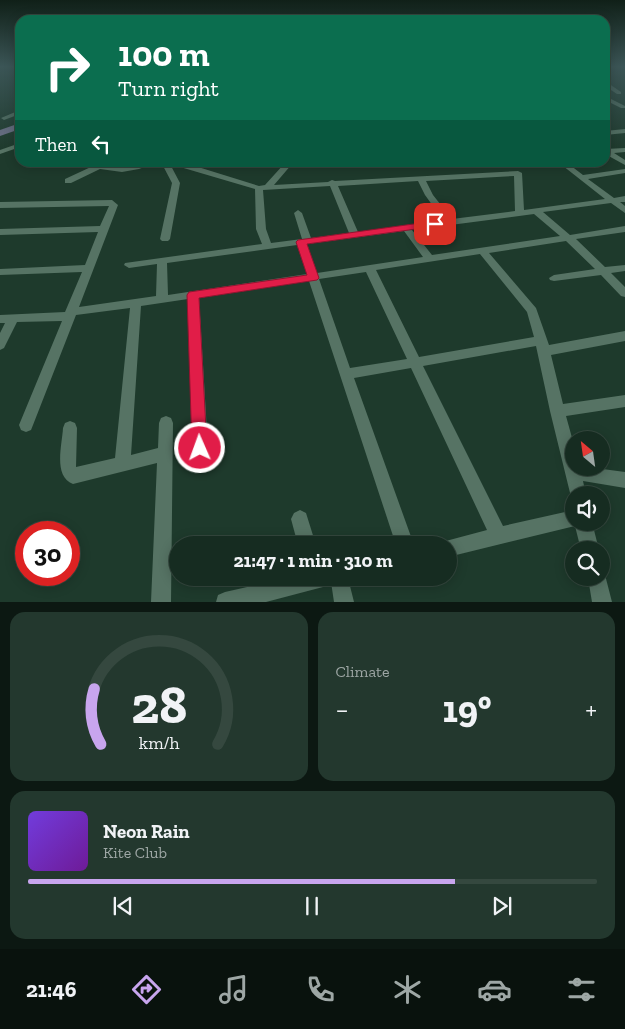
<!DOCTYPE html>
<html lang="en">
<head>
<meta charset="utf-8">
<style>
  :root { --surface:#162c21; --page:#23382e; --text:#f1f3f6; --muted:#9ea7a5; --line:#35483f; --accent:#c8a5ee }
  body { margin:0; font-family:"Zilla Slab",serif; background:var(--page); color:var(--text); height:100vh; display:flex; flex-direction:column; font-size:19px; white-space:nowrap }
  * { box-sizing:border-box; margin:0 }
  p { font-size:16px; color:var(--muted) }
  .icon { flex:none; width:28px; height:28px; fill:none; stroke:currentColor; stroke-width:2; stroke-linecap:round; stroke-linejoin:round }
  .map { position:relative; height:602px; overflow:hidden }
  .drawer { display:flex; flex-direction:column; gap:10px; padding:10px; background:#0c1812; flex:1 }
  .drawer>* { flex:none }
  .top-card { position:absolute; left:15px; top:15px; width:595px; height:152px; border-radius:15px; box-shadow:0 2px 12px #0003,0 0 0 1px var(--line); background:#0b6e4f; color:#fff; overflow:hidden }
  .needle { width:32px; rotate:331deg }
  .controls { position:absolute; left:565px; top:431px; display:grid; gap:10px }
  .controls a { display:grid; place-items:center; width:45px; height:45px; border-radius:50%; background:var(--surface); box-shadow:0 2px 12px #0003,0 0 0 1px var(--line); font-size:25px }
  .speed { position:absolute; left:15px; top:521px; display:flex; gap:10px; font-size:25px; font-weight:700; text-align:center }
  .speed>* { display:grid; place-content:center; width:65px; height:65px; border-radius:50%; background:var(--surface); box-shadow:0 2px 12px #0003,0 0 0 1px var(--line); line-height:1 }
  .speed .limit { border:8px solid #d22; background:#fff; color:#111 }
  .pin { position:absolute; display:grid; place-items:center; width:42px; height:42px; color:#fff; margin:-21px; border-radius:10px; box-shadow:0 2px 8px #0006 }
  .me { position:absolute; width:55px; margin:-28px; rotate:358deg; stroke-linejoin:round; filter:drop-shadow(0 0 4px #0008) }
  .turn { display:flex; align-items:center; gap:18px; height:105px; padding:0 20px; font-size:22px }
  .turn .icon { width:65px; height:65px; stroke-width:2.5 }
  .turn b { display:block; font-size:35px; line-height:42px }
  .then { display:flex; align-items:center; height:48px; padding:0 20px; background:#0003; gap:10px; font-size:19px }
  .big { font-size:38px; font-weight:700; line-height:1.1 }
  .drawer .tile { flex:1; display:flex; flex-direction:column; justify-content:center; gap:8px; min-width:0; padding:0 18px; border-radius:15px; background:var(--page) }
  .drawer .dial { align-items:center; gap:0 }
  .dial svg { height:130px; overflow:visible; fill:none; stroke:var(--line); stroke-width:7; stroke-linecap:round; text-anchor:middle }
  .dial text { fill:var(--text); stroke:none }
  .song { display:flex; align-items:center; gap:15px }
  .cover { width:60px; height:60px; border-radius:8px; background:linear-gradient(135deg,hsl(260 70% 55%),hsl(280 70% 35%)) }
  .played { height:5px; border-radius:2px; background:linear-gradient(90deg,var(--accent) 75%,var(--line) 75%) }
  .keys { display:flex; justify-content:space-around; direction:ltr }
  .heat { display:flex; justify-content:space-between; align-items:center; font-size:28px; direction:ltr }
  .drawer .tiles { flex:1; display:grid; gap:10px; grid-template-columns:1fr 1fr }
  .tile:last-child { grid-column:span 2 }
  .trip { position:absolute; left:169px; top:536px; width:288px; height:50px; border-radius:25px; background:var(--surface); box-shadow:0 2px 12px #0003,0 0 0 1px var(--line); font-weight:700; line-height:50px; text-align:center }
  .tab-bar { display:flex; height:80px; justify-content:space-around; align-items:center; background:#09120d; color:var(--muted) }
  .tab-bar .icon { width:35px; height:35px }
  .tab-bar .active { color:var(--accent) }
  .tab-bar b { font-size:22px; color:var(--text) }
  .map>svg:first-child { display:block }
</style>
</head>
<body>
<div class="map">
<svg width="625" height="602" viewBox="0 0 625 602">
  <rect width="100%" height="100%" fill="#1e3a2c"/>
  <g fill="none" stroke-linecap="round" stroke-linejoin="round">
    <g fill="#567364" fill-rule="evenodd">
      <path d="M605,81L621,92V94H617L605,86Z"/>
      <path d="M605,96L625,106V108H621L605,100Z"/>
      <path d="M20,110V114L4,120L1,118Z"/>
      <path d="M625,129V133L605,135V131Z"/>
      <path d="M20,143V147L0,154V150Z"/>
      <path d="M625,148V152L614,153L625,160V165L605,154V149Z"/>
      <path d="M86,162H106V165C124,170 140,162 157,162L139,169L122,172L100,169L71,183H65V179L93,166Z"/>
      <path d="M161,162H182L259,186L265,185L284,164L280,162H320L317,164H292L274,185L328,182L332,180L335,181L518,171L522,173L524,210L605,199L558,162H566L583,175L625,169V173L588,179L614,198L625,196V202H620L625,206V213L611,203L543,212L570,235L625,226V232L576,239L605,267L625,265V271L611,273L625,287V297L621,296L601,275L554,281L550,280L549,278L554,275L595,269L566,241L489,253L536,308L549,345L625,331V341L551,355L563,404L625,395V407L566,416L574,445V468H595L625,472V488L583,481L586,495H574V501H572L550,411L536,346L423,366L503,526L574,510V522H592L599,550H581L575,526L448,557V545H440L442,542L487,530L411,368L354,378L414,545H396L309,281L199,298L208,448L205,453L200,455L195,453L192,448L188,299L141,306L131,455L158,448L159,423L161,418L166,416L171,418L173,423L171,602H151L157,463L73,484C53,476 62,446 63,428L65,423L70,421L75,423L77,428L76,467L115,458L130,308L76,315L33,425L31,430L26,432L21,430L19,425L62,321L17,322L4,348L0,350V333L5,323H0V315L65,312L82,272L0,275V269L85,265L98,232L0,235V229L100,226L109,206L0,208V202L112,200L118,205L79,307L156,296L157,264L129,268L124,265L125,263L262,244L256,229L255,189L170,164L180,183L170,239L168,241H162L160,239L172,183ZM514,176L515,211L452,219L433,195L426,181ZM418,181L425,195L443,220L358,232L338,186ZM330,186L349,233L311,238L302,213L298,210L294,213L302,239L271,243L266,229L263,190ZM534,214L560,236L432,255L412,230ZM404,231L423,257L317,273L307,244ZM297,245L307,274L168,295L167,263ZM480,254L527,312L534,337L419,357L376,270ZM366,272L407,359L350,368L319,279Z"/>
      <path d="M300,510L306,513L316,545H298L291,519L294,513Z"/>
      <path d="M601,570L604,571L612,602H592L588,578H601Z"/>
      <path d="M286,578H348L354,602H334L331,582L323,587L266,602H216L218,595L225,592Z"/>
    </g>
    <path fill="#6e7189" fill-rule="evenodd" d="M20,123V129L0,136V130Z"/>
  </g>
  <linearGradient id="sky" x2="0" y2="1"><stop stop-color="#102018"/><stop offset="0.44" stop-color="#3b5556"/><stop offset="1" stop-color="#3b5556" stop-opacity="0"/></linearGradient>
  <rect width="625" height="151" fill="url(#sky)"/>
  <path fill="#e11d48" stroke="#92132f" d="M435,221L438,222V226L307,244L319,278L317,280L199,298L207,448L205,453L200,455L194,453L192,448L187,295L189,292L307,275L296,242L298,240Z"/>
</svg>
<div class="controls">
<a><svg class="needle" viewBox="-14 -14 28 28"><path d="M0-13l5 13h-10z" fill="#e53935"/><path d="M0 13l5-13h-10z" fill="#9ea7a5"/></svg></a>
<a><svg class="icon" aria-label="sound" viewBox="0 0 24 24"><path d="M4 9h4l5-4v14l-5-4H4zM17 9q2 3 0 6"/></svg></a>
<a><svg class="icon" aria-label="search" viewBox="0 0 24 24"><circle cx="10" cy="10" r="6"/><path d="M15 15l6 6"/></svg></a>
</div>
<div class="speed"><div class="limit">30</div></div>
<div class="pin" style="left:435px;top:224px;background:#d93025"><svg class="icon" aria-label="arrive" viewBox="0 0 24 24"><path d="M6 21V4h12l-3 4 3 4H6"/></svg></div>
<svg class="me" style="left:200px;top:448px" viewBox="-20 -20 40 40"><circle r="17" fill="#e11d48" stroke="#fff" stroke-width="3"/><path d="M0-11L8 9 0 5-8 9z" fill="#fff"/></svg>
<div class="trip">21:47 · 1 min · 310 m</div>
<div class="top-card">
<div class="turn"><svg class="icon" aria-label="right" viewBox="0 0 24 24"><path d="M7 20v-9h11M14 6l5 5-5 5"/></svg><div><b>100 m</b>Turn right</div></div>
<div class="then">Then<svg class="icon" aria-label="left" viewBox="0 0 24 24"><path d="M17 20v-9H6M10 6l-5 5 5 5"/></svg></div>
</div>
</div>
<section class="drawer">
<div class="tiles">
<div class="tile dial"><svg viewBox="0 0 100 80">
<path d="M14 69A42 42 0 1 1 86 69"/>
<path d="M14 69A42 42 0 0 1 10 35" stroke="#c8a5ee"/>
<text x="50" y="56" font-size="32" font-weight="700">28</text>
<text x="50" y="72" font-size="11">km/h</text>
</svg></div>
<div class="tile"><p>Climate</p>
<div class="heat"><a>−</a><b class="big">19°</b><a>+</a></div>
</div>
<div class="tile">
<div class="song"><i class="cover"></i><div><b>Neon Rain</b><p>Kite Club</p></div></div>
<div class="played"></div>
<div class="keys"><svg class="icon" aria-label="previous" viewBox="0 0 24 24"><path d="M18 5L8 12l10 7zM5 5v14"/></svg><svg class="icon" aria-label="pause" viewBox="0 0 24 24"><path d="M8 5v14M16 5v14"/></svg><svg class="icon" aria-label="next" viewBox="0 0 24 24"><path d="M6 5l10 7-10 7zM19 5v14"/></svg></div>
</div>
</div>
</section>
<nav class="tab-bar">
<b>21:46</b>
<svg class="icon active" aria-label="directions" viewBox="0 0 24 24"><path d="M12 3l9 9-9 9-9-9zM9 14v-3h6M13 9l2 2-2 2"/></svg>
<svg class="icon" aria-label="music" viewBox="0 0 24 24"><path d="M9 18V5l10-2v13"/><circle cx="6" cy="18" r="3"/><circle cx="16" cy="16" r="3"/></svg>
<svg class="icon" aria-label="phone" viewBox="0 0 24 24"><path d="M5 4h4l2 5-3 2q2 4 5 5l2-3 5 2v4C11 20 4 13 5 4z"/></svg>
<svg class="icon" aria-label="climate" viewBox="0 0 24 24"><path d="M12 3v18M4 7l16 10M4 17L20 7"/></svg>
<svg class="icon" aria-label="car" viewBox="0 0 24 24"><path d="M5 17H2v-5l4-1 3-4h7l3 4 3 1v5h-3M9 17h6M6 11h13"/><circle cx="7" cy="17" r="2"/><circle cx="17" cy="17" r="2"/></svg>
<svg class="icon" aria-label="filters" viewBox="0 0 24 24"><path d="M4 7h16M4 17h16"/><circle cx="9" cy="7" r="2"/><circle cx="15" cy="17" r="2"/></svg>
</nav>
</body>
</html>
